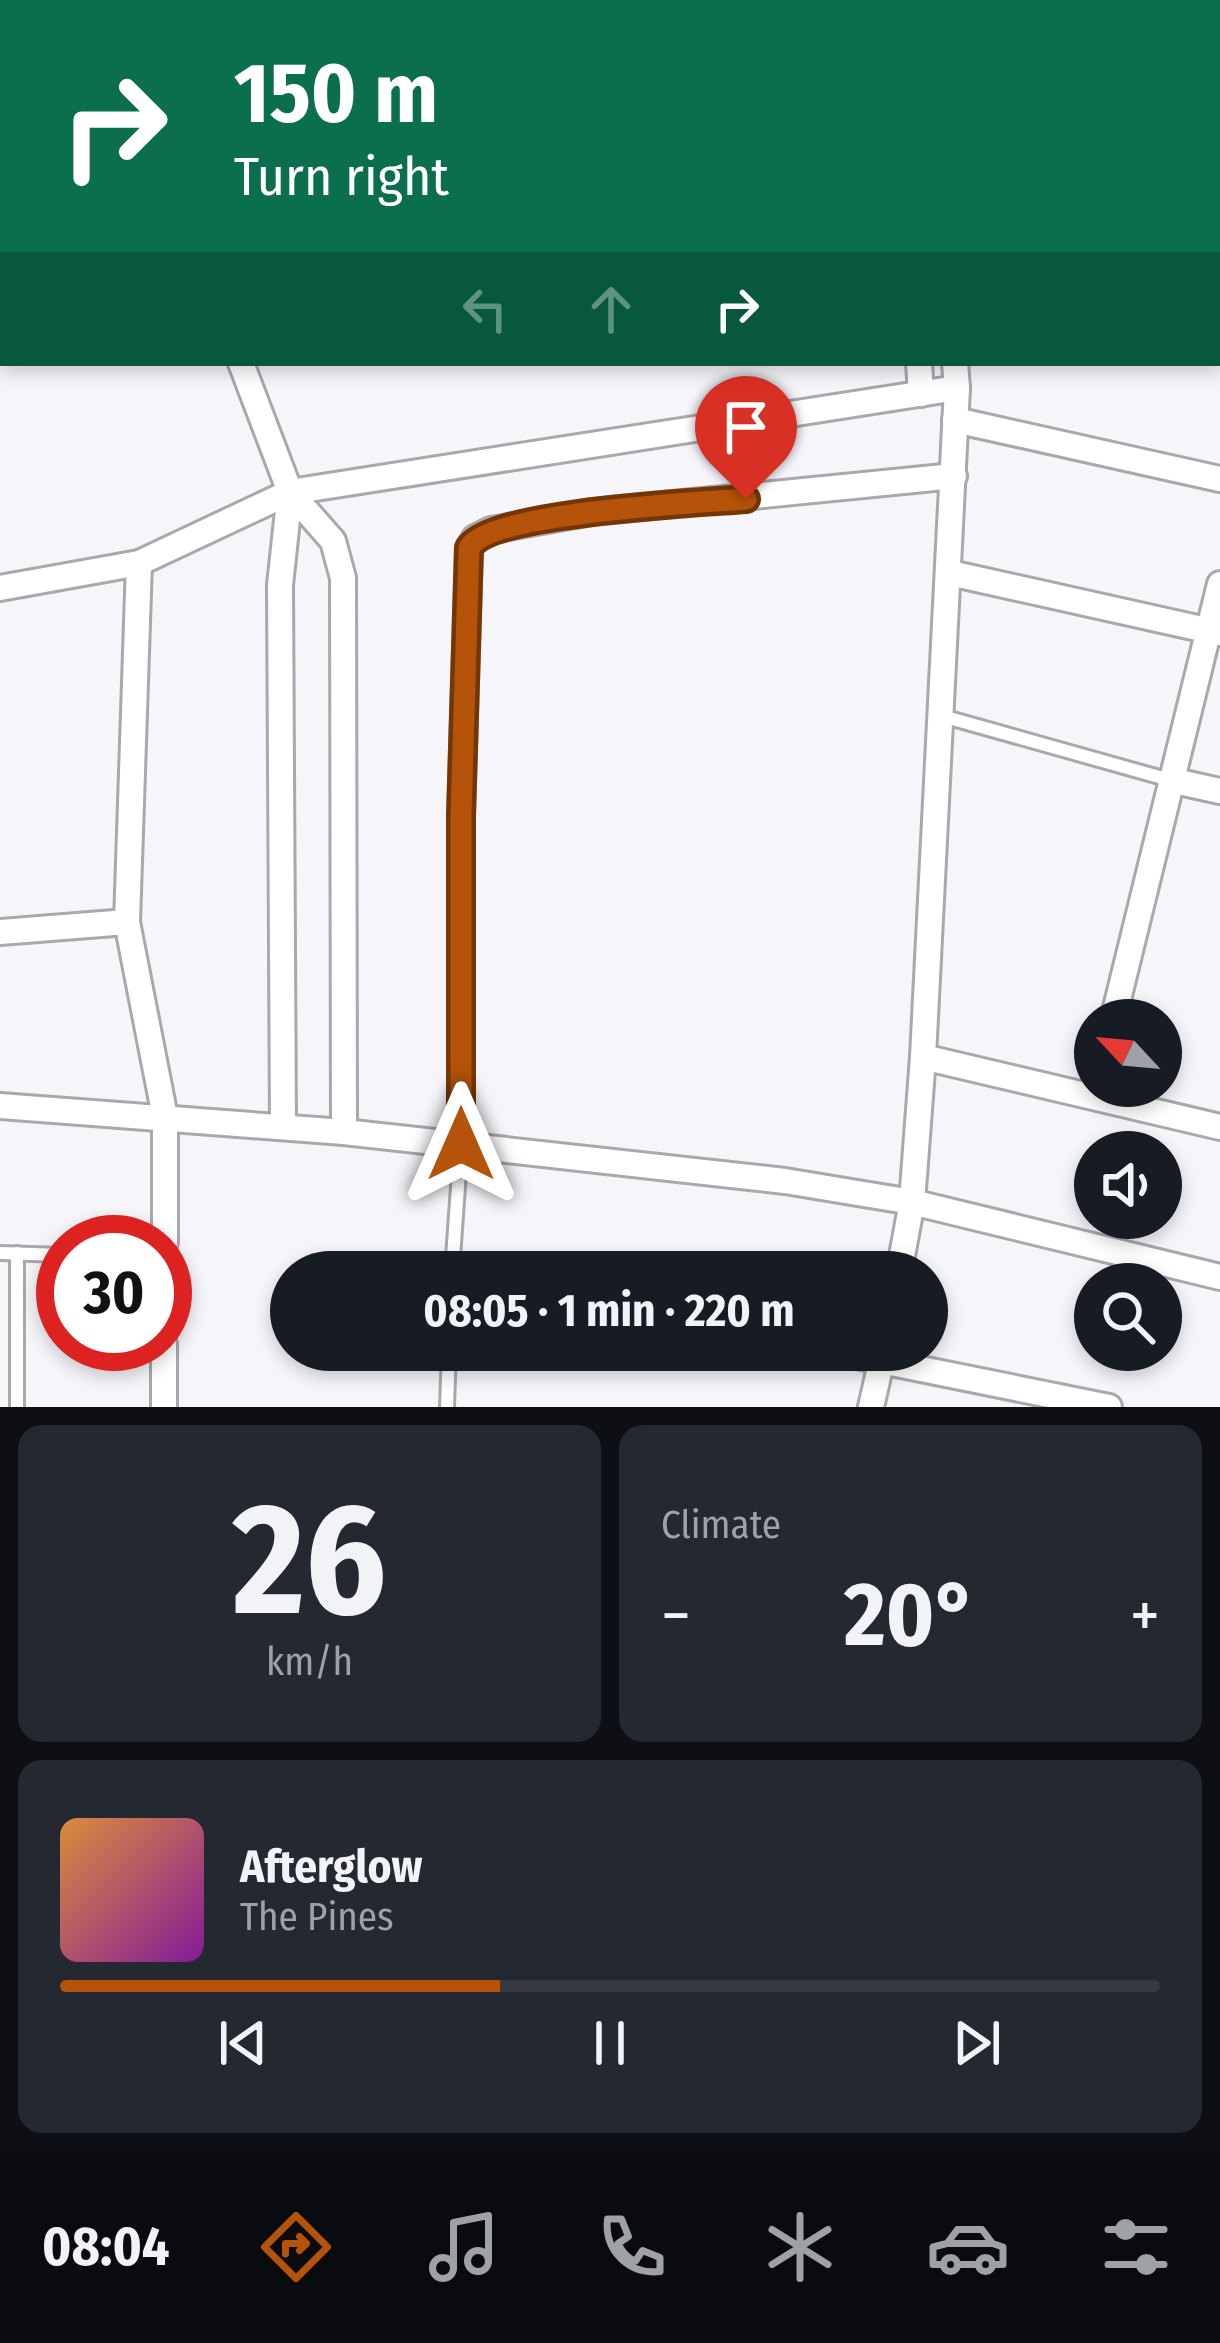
<!DOCTYPE html>
<html lang="en">
<head>
<meta charset="utf-8">
<style>
  :root { --surface:#171b24; --page:#242831; --text:#f1f3f6; --muted:#9ea1a6; --line:#363941; --accent:#b45309 }
  body { margin:0; font-family:"Fira Sans Condensed",sans-serif; background:var(--page); color:var(--text); height:100vh; display:flex; flex-direction:column; font-size:45px; white-space:nowrap }
  * { box-sizing:border-box; margin:0 }
  p { font-size:39px; color:var(--muted) }
  .icon { flex:none; width:66px; height:66px; fill:none; stroke:currentColor; stroke-width:2; stroke-linecap:round; stroke-linejoin:round }
  .map { position:relative; height:1407px; overflow:hidden }
  .side { display:flex; flex-direction:column; gap:18px; padding:18px; background:#0d0f14; flex:1 }
  .side>* { flex:none }
  .banner { position:absolute; left:0px; top:0px; width:1221px; height:366px; box-shadow:0 6px 18px #0003; background:#0b6e4f; color:#fff; overflow:hidden }
  .needle { width:78px; rotate:296deg }
  .tools { position:absolute; left:1074px; top:999px; display:grid; gap:24px }
  .tools a { display:grid; place-items:center; width:108px; height:108px; border-radius:50%; background:var(--surface); box-shadow:0 6px 18px #0003; font-size:60px }
  .speed { position:absolute; left:36px; top:1215px; display:flex; gap:24px; font-size:60px; font-weight:700; text-align:center }
  .speed>* { display:grid; place-content:center; width:156px; height:156px; border-radius:50%; background:var(--surface); box-shadow:0 6px 18px #0003; line-height:1 }
  .speed .limit { border:18px solid #d22; background:#fff; color:#111 }
  .pin { position:absolute; display:grid; place-items:center; width:102px; height:102px; color:#fff; margin:-123px -51px; border-radius:50% 50% 50% 0; rotate:-45deg; box-shadow:0 0 12px #0007 }
  .pin .icon { rotate:45deg }
  .me { position:absolute; width:132px; margin:-66px; rotate:0deg; stroke-linejoin:round; filter:drop-shadow(0 0 9px #0008) }
  .turn { display:flex; align-items:center; gap:42px; height:252px; padding:0 36px; font-size:54px }
  .turn .icon { width:156px; height:156px; stroke-width:2.5 }
  .turn b { display:block; font-size:84px; line-height:102px }
  .lanes { display:flex; align-items:center; height:114px; padding:0 36px; background:#0003; justify-content:center; gap:60px; direction:ltr }
  .lanes .off { opacity:.35 }
  .big { font-size:90px; font-weight:700; line-height:1.1 }
  .side .widget { flex:1; display:flex; flex-direction:column; justify-content:center; gap:18px; min-width:0; padding:0 42px; border-radius:24px; background:var(--page) }
  .side .dial { align-items:center; gap:0 }
  .dial b { font-size:156px; line-height:1 }
  .song { display:flex; align-items:center; gap:36px }
  .cover { width:144px; height:144px; border-radius:18px; background:linear-gradient(135deg,hsl(30 70% 55%),hsl(290 70% 35%)) }
  .played { height:12px; border-radius:6px; background:linear-gradient(90deg,var(--accent) 40%,var(--line) 40%) }
  .keys { display:flex; justify-content:space-around; direction:ltr }
  .heat { display:flex; justify-content:space-between; align-items:center; font-size:66px; direction:ltr }
  .side .tiles { flex:1; display:grid; gap:18px; grid-template-columns:1fr 1fr }
  .widget:last-child { grid-column:span 2 }
  .trip { position:absolute; left:270px; top:1251px; width:678px; height:120px; border-radius:60px; background:var(--surface); box-shadow:0 6px 18px #0003; font-weight:700; line-height:120px; text-align:center }
  .tab-bar { display:flex; height:192px; justify-content:space-around; align-items:center; background:#090b0e; color:var(--muted) }
  .tab-bar .icon { width:84px; height:84px }
  .tab-bar .active { color:var(--accent) }
  .tab-bar b { font-size:54px; color:var(--text) }
  .map>svg:first-child { display:block }
</style>
</head>
<body>
<div class="map">
<svg width="1220" height="1407" viewBox="0 0 1220 1407">
  <rect width="100%" height="100%" fill="#f5f5fa"/>
  <g fill="none" stroke-linecap="round" stroke-linejoin="round">
    <defs>
      <g id="lane">
        <path d="M942,716L1170,780"/>
        <path d="M0,1253L63,1255"/>
        <path d="M17,1253V1407"/>
        <path d="M452,1272L461,1144"/>
        <path d="M447,1407L449,1350"/>
      </g>
      <g id="street">
        <path d="M111,0L112,3"/>
        <path d="M889,0V3"/>
        <path d="M919,0V3"/>
        <path d="M1016,3L1028,0"/>
        <path d="M1218,122H1220"/>
        <path d="M1218,337H1220"/>
        <path d="M241,363L290,492L333,541L343,578L344,1132"/>
        <path d="M919,363L921,394"/>
        <path d="M955,420L1220,479"/>
        <path d="M139,563L127,922L165,1117V1242"/>
        <path d="M950,573L1220,633"/>
        <path d="M0,588L139,563L290,492L957,388"/>
        <path d="M1170,780L1220,791"/>
        <path d="M0,932L127,922"/>
        <path d="M1113,1020L1220,584"/>
        <path d="M923,1057L1220,1127"/>
        <path d="M0,1106L344,1132L785,1181L912,1202L1220,1277"/>
        <path d="M283,1127L280,585L290,492"/>
        <path d="M461,1144V816L469,548L475,538L491,530L592,512L954,476"/>
        <path d="M899,1272L912,1202L923,1057L957,388L955,363"/>
        <path d="M827,1350L1109,1407"/>
        <path d="M164,1407V1344"/>
        <path d="M871,1407L884,1350"/>
      </g>
    </defs>
    <use href="#lane" stroke="#a8a8ad" stroke-width="18"/>
    <use href="#street" stroke="#a8a8ad" stroke-width="30"/>
    <use href="#lane" stroke="#fff" stroke-width="12"/>
    <use href="#street" stroke="#fff" stroke-width="24"/>
  </g>
  <g fill="none" stroke-linecap="round" stroke-linejoin="round">
    <defs>
      <path id="route" d="M461,1144V816L469,548C490,512 698,503 746,499"/>
    </defs>
    <use href="#route" stroke="#753606" stroke-width="30"/>
    <use href="#route" stroke="#b45309" stroke-width="21"/>
  </g>
</svg>
<div class="tools">
<a><svg class="needle" viewBox="-14 -14 28 28"><path d="M0-13l5 13h-10z" fill="#e53935"/><path d="M0 13l5-13h-10z" fill="#9ea1a6"/></svg></a>
<a><svg class="icon" aria-label="sound" viewBox="0 0 24 24"><path d="M4 9h4l5-4v14l-5-4H4zM17 9q2 3 0 6"/></svg></a>
<a><svg class="icon" aria-label="search" viewBox="0 0 24 24"><circle cx="10" cy="10" r="6"/><path d="M15 15l6 6"/></svg></a>
</div>
<div class="speed"><div class="limit">30</div></div>
<div class="pin" style="left:746px;top:499px;background:#d93025"><svg class="icon" aria-label="arrive" viewBox="0 0 24 24"><path d="M6 21V4h12l-3 4 3 4H6"/></svg></div>
<svg class="me" style="left:461px;top:1144px" viewBox="-20 -20 40 40"><path d="M0-17L14 15 0 8-14 15z" fill="#b45309" stroke="#fff" stroke-width="4"/></svg>
<div class="trip">08:05 · 1 min · 220 m</div>
<div class="banner">
<div class="turn"><svg class="icon" aria-label="right" viewBox="0 0 24 24"><path d="M7 20v-9h11M14 6l5 5-5 5"/></svg><div><b>150 m</b>Turn right</div></div>
<div class="lanes"><svg class="icon off" aria-label="left" viewBox="0 0 24 24"><path d="M17 20v-9H6M10 6l-5 5 5 5"/></svg><svg class="icon off" aria-label="ahead" viewBox="0 0 24 24"><path d="M12 20V5M6 11l6-6 6 6"/></svg><svg class="icon" aria-label="right" viewBox="0 0 24 24"><path d="M7 20v-9h11M14 6l5 5-5 5"/></svg></div>
</div>
</div>
<section class="side">
<div class="tiles">
<div class="widget dial"><b>26</b><p>km/h</p></div>
<div class="widget"><p>Climate</p>
<div class="heat"><a>−</a><b class="big">20°</b><a>+</a></div>
</div>
<div class="widget">
<div class="song"><i class="cover"></i><div><b>Afterglow</b><p>The Pines</p></div></div>
<div class="played"></div>
<div class="keys"><svg class="icon" aria-label="previous" viewBox="0 0 24 24"><path d="M18 5L8 12l10 7zM5 5v14"/></svg><svg class="icon" aria-label="pause" viewBox="0 0 24 24"><path d="M8 5v14M16 5v14"/></svg><svg class="icon" aria-label="next" viewBox="0 0 24 24"><path d="M6 5l10 7-10 7zM19 5v14"/></svg></div>
</div>
</div>
</section>
<nav class="tab-bar">
<b>08:04</b>
<svg class="icon active" aria-label="directions" viewBox="0 0 24 24"><path d="M12 3l9 9-9 9-9-9zM9 14v-3h6M13 9l2 2-2 2"/></svg>
<svg class="icon" aria-label="music" viewBox="0 0 24 24"><path d="M9 18V5l10-2v13"/><circle cx="6" cy="18" r="3"/><circle cx="16" cy="16" r="3"/></svg>
<svg class="icon" aria-label="phone" viewBox="0 0 24 24"><path d="M5 4h4l2 5-3 2q2 4 5 5l2-3 5 2v4C11 20 4 13 5 4z"/></svg>
<svg class="icon" aria-label="climate" viewBox="0 0 24 24"><path d="M12 3v18M4 7l16 10M4 17L20 7"/></svg>
<svg class="icon" aria-label="car" viewBox="0 0 24 24"><path d="M5 17H2v-5l4-1 3-4h7l3 4 3 1v5h-3M9 17h6M6 11h13"/><circle cx="7" cy="17" r="2"/><circle cx="17" cy="17" r="2"/></svg>
<svg class="icon" aria-label="filters" viewBox="0 0 24 24"><path d="M4 7h16M4 17h16"/><circle cx="9" cy="7" r="2"/><circle cx="15" cy="17" r="2"/></svg>
</nav>
</body>
</html>
